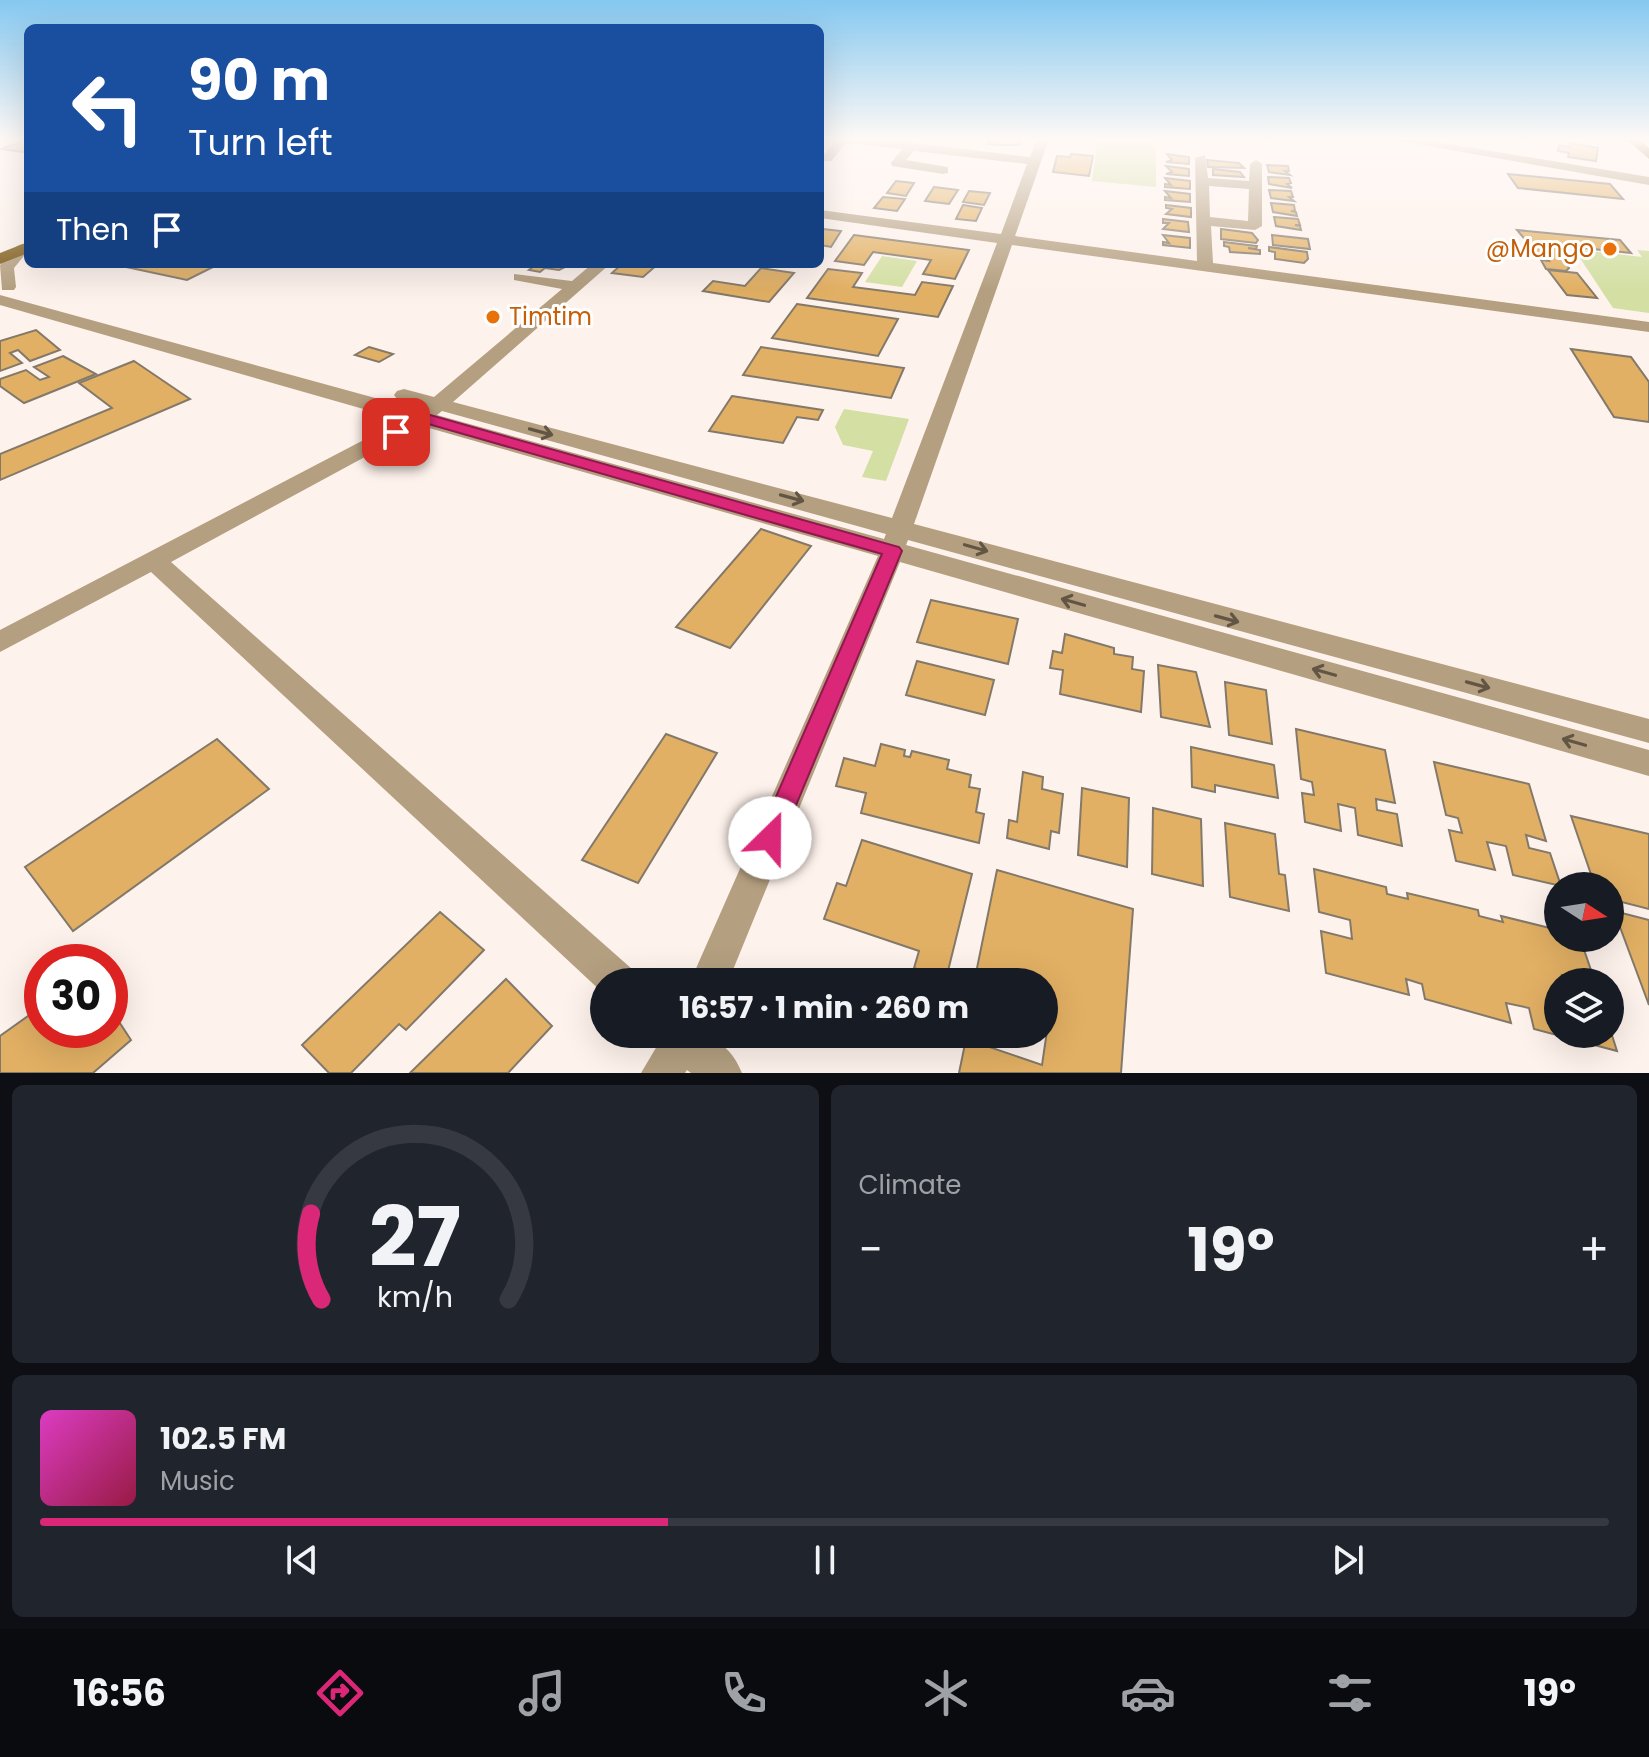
<!DOCTYPE html>
<html lang="en">
<head>
<meta charset="utf-8">
<style>
  :root { --surface:#171b24; --page:#20242c; --text:#f1f3f6; --muted:#9ea1a6; --line:#363941; --accent:#db2777 }
  body { margin:0; font-family:Poppins,sans-serif; background:var(--page); color:var(--text); height:100vh; display:flex; flex-direction:column; font-size:30px; white-space:nowrap }
  * { box-sizing:border-box; margin:0 }
  p { font-size:26px; color:var(--muted) }
  .icon { flex:none; width:44px; height:44px; fill:none; stroke:currentColor; stroke-width:2; stroke-linecap:round; stroke-linejoin:round }
  .map { position:relative; height:1073px; overflow:hidden }
  .details { display:flex; flex-direction:column; gap:12px; padding:12px; background:#0d0f14; flex:1 }
  .details>* { flex:none }
  .banner { position:absolute; left:24px; top:24px; width:800px; height:244px; border-radius:12px; box-shadow:0 8px 32px #0002; background:#1a4fa0; color:#fff; overflow:hidden }
  .needle { width:52px; rotate:102deg }
  .fabs { position:absolute; left:1544px; top:872px; display:grid; gap:16px }
  .fabs a { display:grid; place-items:center; width:80px; height:80px; border-radius:50%; background:var(--surface); box-shadow:0 8px 32px #0002; font-size:40px }
  .speed { position:absolute; left:24px; top:944px; display:flex; gap:16px; font-size:40px; font-weight:700; text-align:center }
  .speed>* { display:grid; place-content:center; width:104px; height:104px; border-radius:50%; background:var(--surface); box-shadow:0 8px 32px #0002; line-height:1 }
  .speed .limit { border:12px solid #d22; background:#fff; color:#111 }
  .pin { position:absolute; display:grid; place-items:center; width:68px; height:68px; color:#fff; margin:-34px; border-radius:16px; box-shadow:0 4px 12px #0006 }
  .me { position:absolute; width:88px; margin:-44px; rotate:23deg; stroke-linejoin:round; filter:drop-shadow(0 0 6px #0008) }
  .turn { display:flex; align-items:center; gap:28px; height:168px; padding:0 32px; font-size:36px }
  .turn .icon { width:104px; height:104px; stroke-width:2.5 }
  .turn b { display:block; font-size:56px; line-height:68px }
  .then { display:flex; align-items:center; height:76px; padding:0 32px; background:#0003; gap:16px; font-size:30px }
  .big { font-size:60px; font-weight:700; line-height:1.1 }
  .details .card { flex:1; display:flex; flex-direction:column; justify-content:center; gap:12px; min-width:0; padding:0 28px; border-radius:12px; background:var(--page) }
  .details .dial { align-items:center; gap:0 }
  .dial svg { height:208px; overflow:visible; fill:none; stroke:var(--line); stroke-width:7; stroke-linecap:round; text-anchor:middle }
  .dial text { fill:var(--text); stroke:none }
  .song { display:flex; align-items:center; gap:24px }
  .cover { width:96px; height:96px; border-radius:12px; background:linear-gradient(135deg,hsl(310 70% 55%),hsl(340 70% 35%)) }
  .played { height:8px; border-radius:4px; background:linear-gradient(90deg,var(--accent) 40%,var(--line) 40%) }
  .keys { display:flex; justify-content:space-around; direction:ltr }
  .heat { display:flex; justify-content:space-between; align-items:center; font-size:44px; direction:ltr }
  .details .tiles { flex:1; display:grid; gap:12px; grid-template-columns:1fr 1fr }
  .card:last-child { grid-column:span 2 }
  .trip { position:absolute; left:590px; top:968px; width:468px; height:80px; border-radius:40px; background:var(--surface); box-shadow:0 8px 32px #0002; font-weight:700; line-height:80px; text-align:center }
  .tab-bar { display:flex; height:128px; justify-content:space-around; align-items:center; background:#090b0e; color:var(--muted) }
  .tab-bar .icon { width:56px; height:56px }
  .tab-bar .current { color:var(--accent) }
  .tab-bar b { font-size:36px; color:var(--text) }
  .map>svg:first-child { display:block }
</style>
</head>
<body>
<div class="map">
<svg width="1649" height="1073" viewBox="0 0 1649 1073">
  <rect width="100%" height="100%" fill="#fef2ec"/>
  <g fill="#d3dfa3">
    <path d="M1098,139H1156V187L1092,181Z"/>
    <path d="M1574,249L1642,257L1637,250L1649,251V313L1613,308Z"/>
    <path d="M882,256L917,261L902,287L865,282Z"/>
    <path d="M844,409L909,419L886,481L862,477L873,451L843,445L835,427Z"/>
  </g>
  <g fill="#e2b064" stroke="#83796a" stroke-width="2">
    <path d="M990,139H1013L1020,141L1019,145H1001L988,144Z"/>
    <path d="M28,140V150L23,152L1,149Z"/>
    <path d="M1570,143L1598,148L1596,161L1568,157L1569,153L1558,151L1559,145L1570,147Z"/>
    <path d="M1071,154L1093,156L1089,176L1053,172L1057,156L1070,157Z"/>
    <path d="M1167,154L1189,157V164L1166,162L1172,160Z"/>
    <path d="M1207,160L1239,163L1244,168L1208,167Z"/>
    <path d="M1267,165L1288,166L1289,171H1285L1290,175L1269,172Z"/>
    <path d="M1166,166L1189,169V176L1166,174L1172,172Z"/>
    <path d="M1213,169L1240,172L1244,177L1213,175Z"/>
    <path d="M1508,174L1610,184L1623,199L1518,188Z"/>
    <path d="M1268,177L1289,178L1291,183L1287,184L1292,188L1269,184Z"/>
    <path d="M1165,178L1190,181V189L1165,187V184L1171,185Z"/>
    <path d="M896,181L914,183L906,196L887,193Z"/>
    <path d="M934,187L958,190L949,204L925,201Z"/>
    <path d="M1269,190L1291,191L1293,197H1289L1294,201L1271,198Z"/>
    <path d="M969,191L990,193L984,205L963,202Z"/>
    <path d="M1165,191L1190,194V202L1165,200V197L1171,198Z"/>
    <path d="M883,197L905,199L897,211L874,208Z"/>
    <path d="M1271,203L1294,205L1295,211H1291L1296,212L1297,216L1273,212Z"/>
    <path d="M963,205L982,208L976,221L956,219Z"/>
    <path d="M1166,205L1191,208V217L1166,214L1172,209L1166,208Z"/>
    <path d="M1274,217L1298,219L1300,225H1295L1300,226L1301,230L1276,226Z"/>
    <path d="M1163,219L1188,222L1189,232L1163,229L1169,223H1163Z"/>
    <path d="M823,229L841,231L831,247L820,245Z"/>
    <path d="M1221,229L1252,233L1258,240L1256,243L1221,239Z"/>
    <path d="M1517,230L1620,240L1631,253L1554,245L1569,268L1566,271L1546,269L1541,260L1549,261L1546,257L1539,256Z"/>
    <path d="M854,235L969,250L955,279L923,274L931,260L873,252L864,265L835,261Z"/>
    <path d="M1163,235L1190,238V248L1163,245V242L1169,243Z"/>
    <path d="M1272,235L1308,239L1310,249L1273,245Z"/>
    <path d="M1224,242L1257,246L1256,249L1248,248L1260,250V254L1230,252L1229,247L1224,246Z"/>
    <path d="M1269,247L1307,252L1308,259L1304,263L1275,259V252L1269,251Z"/>
    <path d="M112,264H219L187,280Z"/>
    <path d="M522,264H571L559,270L545,268L540,272L529,270L534,266Z"/>
    <path d="M622,264H658L643,277L612,273Z"/>
    <path d="M761,268L794,273L769,302L703,291L713,281L745,286Z"/>
    <path d="M828,269L862,273L853,287L915,295L922,282L953,286L938,317L807,298Z"/>
    <path d="M1548,270L1577,273L1597,298L1567,295Z"/>
    <path d="M797,304L898,319L878,356L772,338Z"/>
    <path d="M36,330L60,350L30,361L18,350L10,353L22,363L0,371V341Z"/>
    <path d="M369,347L393,354L379,362L355,355Z"/>
    <path d="M761,347L904,368L891,398L743,375Z"/>
    <path d="M1571,349L1631,357L1649,382V422L1614,417Z"/>
    <path d="M63,356L96,374L24,403L0,386V379L26,370L40,380L49,377L34,367Z"/>
    <path d="M134,361L190,399L0,480V454L112,408L79,383Z"/>
    <path d="M732,396L823,410L818,420L797,417L783,443L709,431Z"/>
    <path d="M761,529L811,546L730,648L676,627Z"/>
    <path d="M931,600L1018,619L1008,664L917,642Z"/>
    <path d="M1065,634L1114,648V654L1133,657L1132,669L1144,671L1141,712L1060,694L1063,670L1050,668L1053,651L1062,653Z"/>
    <path d="M917,661L994,680L985,715L906,695Z"/>
    <path d="M1158,665L1196,672L1210,727L1161,717Z"/>
    <path d="M1225,682L1266,690L1272,744L1229,735Z"/>
    <path d="M1296,729L1385,750L1395,803L1376,799L1377,810L1397,814L1402,846L1358,835L1355,808L1338,804L1341,831L1305,822L1302,793L1314,795L1312,782L1301,779Z"/>
    <path d="M666,734L717,753L638,883L582,860Z"/>
    <path d="M217,739L269,789L73,931L25,867Z"/>
    <path d="M881,744L905,750L904,756L910,757L912,751L949,760L947,769L971,775L969,787L980,789L976,812L984,814L979,843L861,813L866,793L836,786L844,758L875,766Z"/>
    <path d="M1191,747L1274,765L1278,798L1215,785V792L1192,787Z"/>
    <path d="M1434,762L1529,784L1546,841L1526,835L1529,848L1550,853L1561,886L1513,875L1506,846L1487,842L1495,870L1456,861L1449,830L1462,833L1458,818L1446,815Z"/>
    <path d="M1023,772L1043,777L1042,789L1063,794L1059,833L1051,831L1049,849L1007,838L1009,820L1017,822Z"/>
    <path d="M1082,788L1129,798L1127,867L1078,855Z"/>
    <path d="M1153,808L1201,819L1203,886L1152,874Z"/>
    <path d="M1571,816L1649,834V909L1610,899V886H1595Z"/>
    <path d="M1225,823L1275,834L1279,874L1285,875L1289,911L1230,897Z"/>
    <path d="M862,840L972,874L946,979L914,968L919,951L824,919L837,883L846,886Z"/>
    <path d="M1314,869L1386,887L1387,894L1408,899L1407,893L1478,910L1479,916L1503,922L1501,916L1558,930V938H1580L1595,982L1562,975L1564,982H1558V1034H1610V1029L1617,1051L1534,1029L1529,1008L1506,1003L1511,1023L1425,999L1422,984L1406,979L1409,995L1326,973L1321,931L1352,939L1350,920L1319,912Z"/>
    <path d="M997,870L1133,909L1121,1073H959L966,1039L1042,1065L1052,997L1044,994V982H1005L976,973Z"/>
    <path d="M1614,911L1649,920V1005Z"/>
    <path d="M440,912L484,950L406,1030L399,1024L351,1073H329L302,1045Z"/>
    <path d="M506,979L552,1026L508,1073H410Z"/>
    <path d="M42,1006V1030H110V1008L131,1040L93,1073H0V1036Z"/>
  </g>
  <g fill="none" stroke-linecap="round" stroke-linejoin="round">
    <g fill="#b49f80" fill-rule="evenodd">
      <path d="M836,139H881L1030,157L1037,139H1049L1015,236L1197,261L1195,158L1205,155L1208,178L1249,181L1250,164L1256,160L1262,164V226L1255,230L1211,226L1213,263L1649,322V332L1012,245L914,524L1649,719V743L908,540L906,545L1649,750V776L900,562L728,982H690L878,556L422,426L171,562L632,969L638,982H604V994L151,572L0,652V630L402,420L0,305V295L419,410L423,406L397,399L394,395L397,391L404,389L434,397L562,289L514,280V274L572,281L592,264H610L453,402L892,518L997,243L820,218V210L1001,234L1027,164L914,151L906,160L948,167V173L943,174L892,166L891,163L902,149L846,143L831,161H823L821,158ZM1209,186L1249,189L1248,221L1210,217ZM442,411L886,534L884,539L437,415Z"/>
      <path d="M1388,139H1419L1649,177V185Z"/>
      <path d="M22,244L27,246L28,251L14,268L16,287L14,290H2L0,265L17,246Z"/>
      <path d="M658,1034C696,1034 725,1031 742,1073H691L687,1070L685,1073H641L660,1041Z"/>
    </g>
    <g fill="#7c5712" fill-rule="evenodd">
      <path d="M1626,139H1640L1649,148V159Z"/>
      <path d="M28,242V253L0,264V253Z"/>
    </g>
  </g>
  <defs><path id="oneway-shaft" d="M-6 0H5M1.5-3L5.5 0L1.5 3" fill="none" stroke-width="1.6" stroke-linecap="round" stroke-linejoin="round" transform="scale(2)"/></defs>
  <g stroke="#625544">
    <use href="#oneway-shaft" transform="translate(541 432) rotate(15)"/>
    <use href="#oneway-shaft" transform="translate(792 498) rotate(15)"/>
    <use href="#oneway-shaft" transform="translate(976 548) rotate(16)"/>
    <use href="#oneway-shaft" transform="translate(1073 602) rotate(-164)"/>
    <use href="#oneway-shaft" transform="translate(1227 619) rotate(15)"/>
    <use href="#oneway-shaft" transform="translate(1324 672) rotate(-164)"/>
    <use href="#oneway-shaft" transform="translate(1478 685) rotate(15)"/>
    <use href="#oneway-shaft" transform="translate(1574 742) rotate(-164)"/>
  </g>
  <linearGradient id="sky" x2="0" y2="1"><stop stop-color="#85c8f0"/><stop offset="0.48" stop-color="#fff9f6"/><stop offset="1" stop-color="#fff9f6" stop-opacity="0"/></linearGradient>
  <rect width="1649" height="290" fill="url(#sky)"/>
  <path fill="#db2777" stroke="#8e194d" stroke-width="2" d="M423,413L899,547L902,551L779,846L770,850L762,846L758,838L882,554L425,423L396,437L388,432Z"/>
  <g fill="#e8710a" stroke="#fff" stroke-width="3">
    <circle cx="1610" cy="249" r="8"/>
    <circle cx="493" cy="317" r="8"/>
  </g>
  <g text-anchor="middle" stroke-width="6" stroke-linejoin="round" paint-order="stroke">
    <g font-size="24" fill="#c56008" stroke="#fff" text-anchor="end">
      <text x="1594" y="257">@Mango</text>
      <text x="509" y="325" text-anchor="start">Timtim</text>
    </g>
  </g>
</svg>
<div class="fabs">
<a><svg class="needle" viewBox="-14 -14 28 28"><path d="M0-13l5 13h-10z" fill="#e53935"/><path d="M0 13l5-13h-10z" fill="#9ea1a6"/></svg></a>
<a><svg class="icon" aria-label="layers" viewBox="0 0 24 24"><path d="M12 4l9 5-9 5-9-5zM3 14l9 5 9-5"/></svg></a>
</div>
<div class="speed"><div class="limit">30</div></div>
<div class="pin" style="left:396px;top:432px;background:#d93025"><svg class="icon" aria-label="arrive" viewBox="0 0 24 24"><path d="M6 21V4h12l-3 4 3 4H6"/></svg></div>
<svg class="me" style="left:770px;top:838px" viewBox="-20 -20 40 40"><circle r="19" fill="#fff"/><path d="M0-13L10 11 0 6-10 11z" fill="#db2777"/></svg>
<div class="trip">16:57 · 1 min · 260 m</div>
<div class="banner">
<div class="turn"><svg class="icon" aria-label="left" viewBox="0 0 24 24"><path d="M17 20v-9H6M10 6l-5 5 5 5"/></svg><div><b>90 m</b>Turn left</div></div>
<div class="then">Then<svg class="icon" aria-label="arrive" viewBox="0 0 24 24"><path d="M6 21V4h12l-3 4 3 4H6"/></svg></div>
</div>
</div>
<section class="details">
<div class="tiles">
<div class="card dial"><svg viewBox="0 0 100 80">
<path d="M14 69A42 42 0 1 1 86 69"/>
<path d="M14 69A42 42 0 0 1 10 36" stroke="#db2777"/>
<text x="50" y="56" font-size="32" font-weight="700">27</text>
<text x="50" y="72" font-size="11">km/h</text>
</svg></div>
<div class="card"><p>Climate</p>
<div class="heat"><a>−</a><b class="big">19°</b><a>+</a></div>
</div>
<div class="card">
<div class="song"><i class="cover"></i><div><b>102.5 FM</b><p>Music</p></div></div>
<div class="played"></div>
<div class="keys"><svg class="icon" aria-label="previous" viewBox="0 0 24 24"><path d="M18 5L8 12l10 7zM5 5v14"/></svg><svg class="icon" aria-label="pause" viewBox="0 0 24 24"><path d="M8 5v14M16 5v14"/></svg><svg class="icon" aria-label="next" viewBox="0 0 24 24"><path d="M6 5l10 7-10 7zM19 5v14"/></svg></div>
</div>
</div>
</section>
<nav class="tab-bar">
<b>16:56</b>
<svg class="icon current" aria-label="directions" viewBox="0 0 24 24"><path d="M12 3l9 9-9 9-9-9zM9 14v-3h6M13 9l2 2-2 2"/></svg>
<svg class="icon" aria-label="music" viewBox="0 0 24 24"><path d="M9 18V5l10-2v13"/><circle cx="6" cy="18" r="3"/><circle cx="16" cy="16" r="3"/></svg>
<svg class="icon" aria-label="phone" viewBox="0 0 24 24"><path d="M5 4h4l2 5-3 2q2 4 5 5l2-3 5 2v4C11 20 4 13 5 4z"/></svg>
<svg class="icon" aria-label="climate" viewBox="0 0 24 24"><path d="M12 3v18M4 7l16 10M4 17L20 7"/></svg>
<svg class="icon" aria-label="car" viewBox="0 0 24 24"><path d="M5 17H2v-5l4-1 3-4h7l3 4 3 1v5h-3M9 17h6M6 11h13"/><circle cx="7" cy="17" r="2"/><circle cx="17" cy="17" r="2"/></svg>
<svg class="icon" aria-label="filters" viewBox="0 0 24 24"><path d="M4 7h16M4 17h16"/><circle cx="9" cy="7" r="2"/><circle cx="15" cy="17" r="2"/></svg>
<b>19°</b>
</nav>
</body>
</html>
